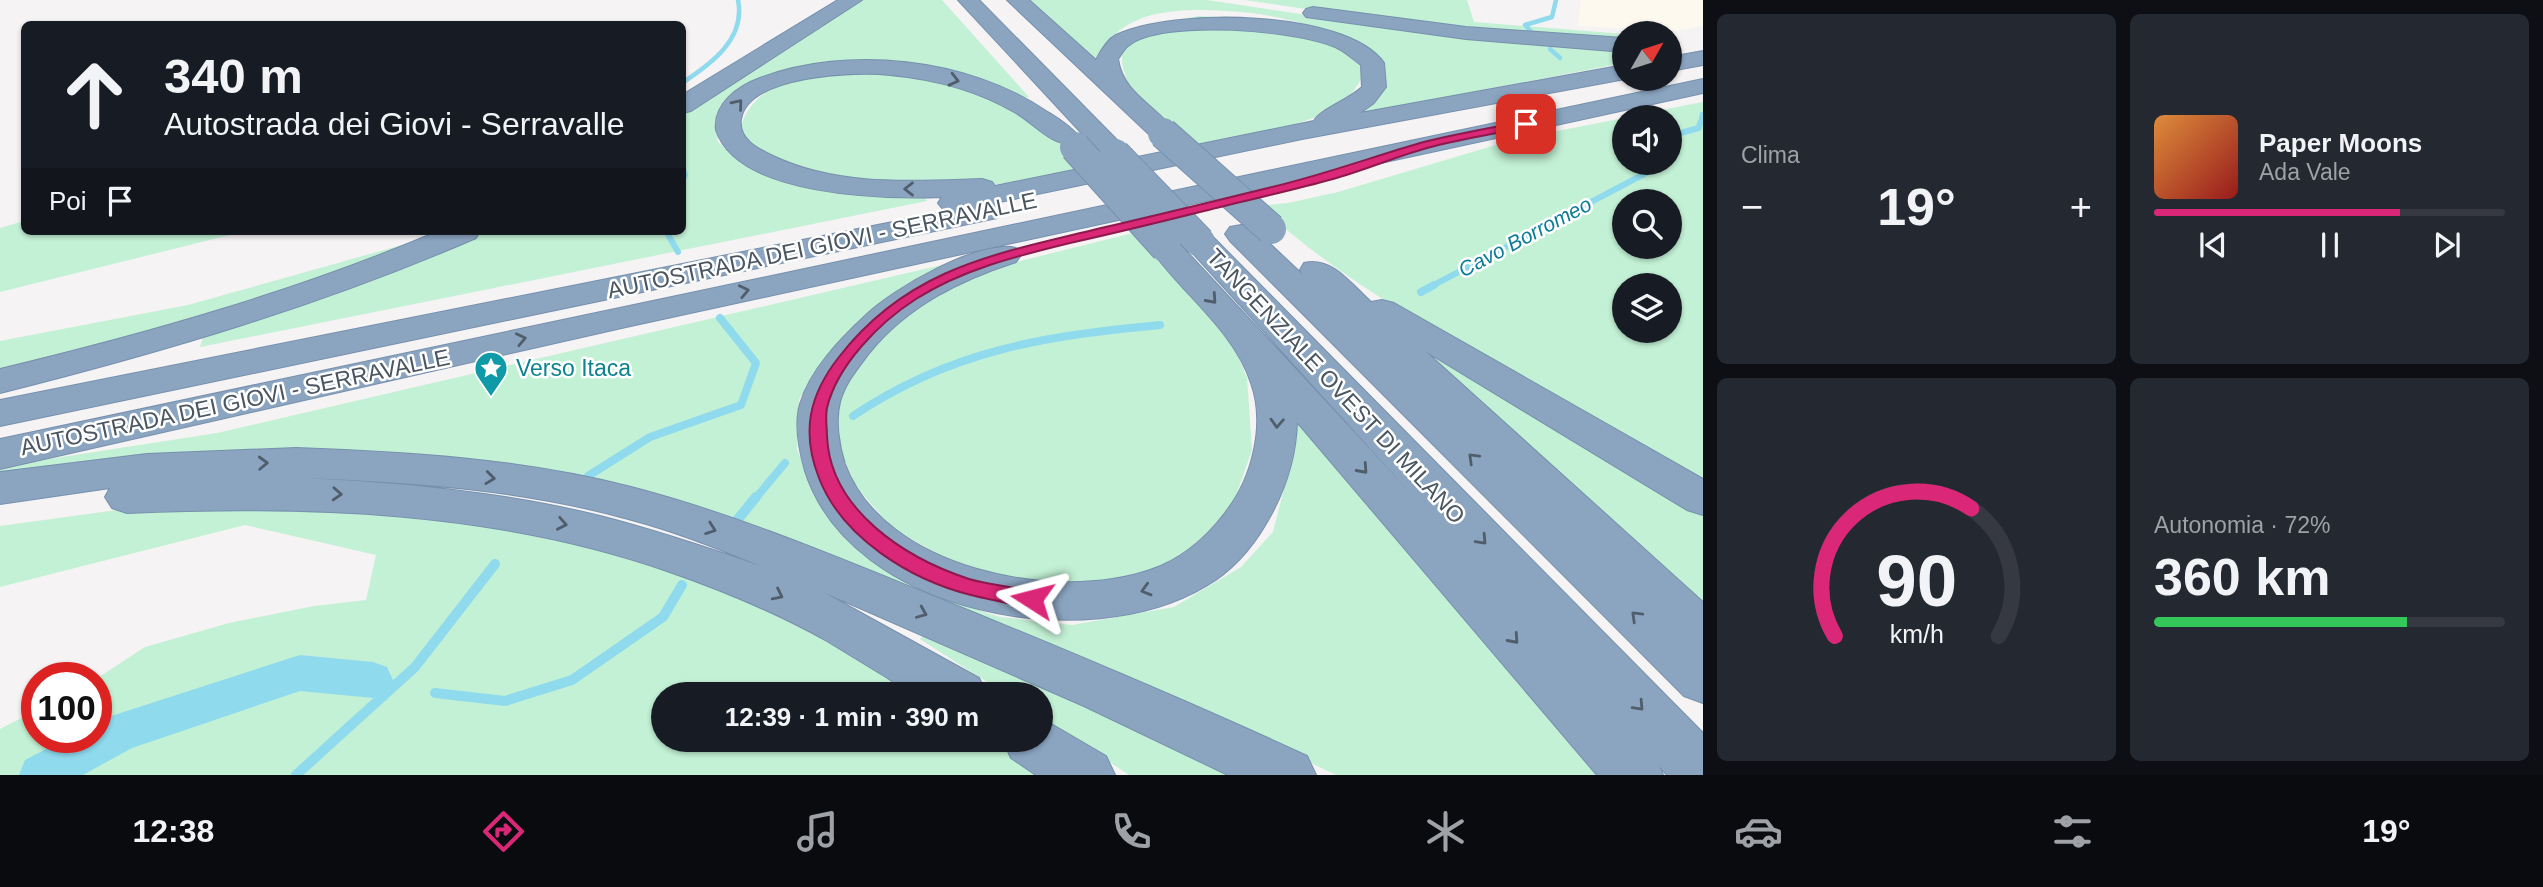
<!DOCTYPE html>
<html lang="it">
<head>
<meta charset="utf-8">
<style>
  :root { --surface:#171b24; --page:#242831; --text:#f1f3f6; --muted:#9ea1a6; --line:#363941; --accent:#db2777 }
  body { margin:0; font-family:Arial,sans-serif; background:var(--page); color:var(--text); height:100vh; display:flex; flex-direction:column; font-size:26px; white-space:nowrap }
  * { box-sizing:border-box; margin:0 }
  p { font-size:23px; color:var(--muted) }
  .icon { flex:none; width:38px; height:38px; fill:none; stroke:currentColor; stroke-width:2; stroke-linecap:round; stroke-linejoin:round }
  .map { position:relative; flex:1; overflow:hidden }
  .sheet { display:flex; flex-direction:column; gap:14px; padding:14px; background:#0d0f14; width:840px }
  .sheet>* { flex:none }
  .banner { position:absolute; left:21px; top:21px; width:665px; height:214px; border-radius:10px; box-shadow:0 2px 5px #0004; background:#171b24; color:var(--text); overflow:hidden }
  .needle { width:46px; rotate:51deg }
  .controls { position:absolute; left:1612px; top:21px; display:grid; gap:14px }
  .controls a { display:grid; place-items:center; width:70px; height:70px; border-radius:50%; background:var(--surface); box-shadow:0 2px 5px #0004; font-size:35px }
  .speed { position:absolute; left:21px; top:662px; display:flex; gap:14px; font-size:35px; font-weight:700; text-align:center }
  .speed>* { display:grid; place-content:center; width:91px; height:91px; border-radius:50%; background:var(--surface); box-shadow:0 2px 5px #0004; line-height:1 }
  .speed .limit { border:10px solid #d22; background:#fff; color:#111 }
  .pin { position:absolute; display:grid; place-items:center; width:60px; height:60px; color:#fff; margin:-30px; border-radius:14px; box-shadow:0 4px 10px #0006 }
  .me { position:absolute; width:77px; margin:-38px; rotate:279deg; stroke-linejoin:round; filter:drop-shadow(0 0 5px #0008) }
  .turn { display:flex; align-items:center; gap:24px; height:147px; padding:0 28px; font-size:32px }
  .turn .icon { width:91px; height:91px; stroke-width:2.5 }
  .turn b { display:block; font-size:49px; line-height:60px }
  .then { display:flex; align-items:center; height:66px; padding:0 28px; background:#0003; gap:14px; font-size:26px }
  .big { font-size:52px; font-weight:700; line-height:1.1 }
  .sheet .card { flex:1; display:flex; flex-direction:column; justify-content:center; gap:10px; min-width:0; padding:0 24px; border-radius:10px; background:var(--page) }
  .sheet .dial { align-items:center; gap:0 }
  .dial svg { height:182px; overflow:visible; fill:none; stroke:var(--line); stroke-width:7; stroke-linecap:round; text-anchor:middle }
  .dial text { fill:var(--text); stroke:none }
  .song { display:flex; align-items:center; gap:21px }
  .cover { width:84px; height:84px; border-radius:10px; background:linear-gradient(135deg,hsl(30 70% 55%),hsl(0 70% 35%)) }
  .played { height:7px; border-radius:4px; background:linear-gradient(90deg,var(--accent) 70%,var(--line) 70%) }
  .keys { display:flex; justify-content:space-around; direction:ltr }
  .heat { display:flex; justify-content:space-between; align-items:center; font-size:38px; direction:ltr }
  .charge { height:10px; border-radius:5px; background:linear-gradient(90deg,#34c759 72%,var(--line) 0) }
  .sheet .tiles { flex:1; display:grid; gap:14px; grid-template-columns:repeat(2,1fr) }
  .trip { position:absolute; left:651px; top:682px; width:402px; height:70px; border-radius:35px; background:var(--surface); box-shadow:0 2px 5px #0004; font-weight:700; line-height:70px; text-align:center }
  .tabs { display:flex; height:112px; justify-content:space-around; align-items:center; background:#090b0e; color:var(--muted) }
  .tabs .icon { width:49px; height:49px }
  .tabs .active { color:var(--accent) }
  .tabs b { font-size:32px; color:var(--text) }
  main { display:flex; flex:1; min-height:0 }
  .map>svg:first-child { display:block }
</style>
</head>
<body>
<main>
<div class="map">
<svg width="1703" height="775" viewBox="0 0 1703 775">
  <rect width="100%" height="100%" fill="#f5f3f3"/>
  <path fill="#fdf9ef" d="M1581,0H1703V26L1673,31L1578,26Z"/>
  <g fill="#c3f1d5" fill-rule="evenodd">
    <path d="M860,0H942L1029,97L1021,98L983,84L836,63L721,109L716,121L718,142C731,154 746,166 763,172C807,188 879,200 925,198L927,201L200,347L204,334L424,257L481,231H682L683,115Z"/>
    <path d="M1028,0H1207L1406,30L1624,48V63L1361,113C1444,51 1294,18 1251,13C1217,10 1179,7 1145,17C1133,21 1118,29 1110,40C1105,47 1101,56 1095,60Z"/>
    <path d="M1245,0H1467L1474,22L1624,34V41L1374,19Z"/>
    <path d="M1200,16C1246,18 1286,21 1327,41C1345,50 1354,53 1365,70C1360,84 1349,100 1335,108C1296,129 1239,137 1195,146C1175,130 1151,113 1134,94C1129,89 1127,81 1125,74C1108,30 1170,20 1200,16Z"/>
    <path d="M842,71L905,74L978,92L1046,125L1086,169C1053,174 1019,183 985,185C935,187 778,184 748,140C745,136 743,130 741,126C755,81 803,79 842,71Z"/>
    <path d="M1703,102V485C1634,446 1565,406 1496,366C1413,319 1330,271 1259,206L1288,203L1338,192L1516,139L1624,118V163H1670V117H1625ZM1624,201H1670V247H1624ZM1624,285H1670V331H1624Z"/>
    <path d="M24,221V231H246L0,292V228Z"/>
    <path d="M436,231H447L221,315L0,371V341L188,305L409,243Z"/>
    <path d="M1137,232L1230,335L1247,378L1252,450L1232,507L1206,542L1145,576L1092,586L1009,581L958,566L891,527L855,485L840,448L836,416L843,393L863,357L887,331L918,308L969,278L996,267Z"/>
    <path d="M959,261L840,342L799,399L797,449L815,498L845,537L899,578L956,603L1000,617L1072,625L1174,607L1241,567L1273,532L1294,450L1297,412L1625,775H1336L1110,668L927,596L545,471L0,476V470L49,459L217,433Z"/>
    <path d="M1402,334L1703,512V609Z"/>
    <path d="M146,506L367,508L569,538L677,571L733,595L860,655L924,695H663V740H996L1045,775H0V729L37,710V737H96V679L145,647L229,623L314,606L366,600L376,555L245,525L0,587V526Z"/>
    <path d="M927,631L1261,775H1129L1041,716V695H1007L920,639Z"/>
  </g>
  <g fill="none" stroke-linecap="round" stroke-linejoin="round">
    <g stroke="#90daee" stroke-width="4.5">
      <path d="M1536,37L1525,25L1552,17L1556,0"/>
      <path d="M1550,49L1560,58"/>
      <path d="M682,83C711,64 746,39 738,0"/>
      <path d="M1700,125L1702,114"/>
    </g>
    <g stroke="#90daee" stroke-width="6">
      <path d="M1670,136L1699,128L1700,123"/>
      <path d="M682,167L685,175L682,181"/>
      <path d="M666,231L678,252"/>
      <path d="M1430,287L1665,163"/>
    </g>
    <g stroke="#90daee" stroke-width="8">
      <path d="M1421,292L1434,285"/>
      <path d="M853,416C951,350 1045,336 1160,325"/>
      <path d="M588,476L650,437L741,405L756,363L720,318"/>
      <path d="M755,499L785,463"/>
    </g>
    <g stroke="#90daee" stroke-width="10">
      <path d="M734,524L756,497"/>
      <path d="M435,693L505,701L572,680L663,617L682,585"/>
      <path d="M296,775L415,667L495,564"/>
    </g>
    <path fill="#90daee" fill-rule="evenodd" d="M300,655L373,662L387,667L393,680L387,693L373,698L300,691L132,748L83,775H19L25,760L69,737H96V723L105,718Z"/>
    <defs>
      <g id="motorway">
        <path d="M838,0H862L691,111L682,113V95Z"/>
        <path d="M958,0H979L1118,141L1122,147L1118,153L1109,155L1100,153Z"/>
        <path d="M1007,0H1029L1096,60C1100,52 1108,39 1116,35C1170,8 1346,9 1384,63L1386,87L1374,103L1360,113L1624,65L1625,79L1302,139L990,204L997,206L1001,212L997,218L0,426V400L948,211L943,209L938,203L942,197C885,199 738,197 716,130C713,104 738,86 760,78C847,45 968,58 1046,111C1057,118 1071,126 1079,137L1075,143C1053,148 1035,124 1016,113C979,91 933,79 890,75C857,71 748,75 741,119C738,139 758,149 773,156C838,187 912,181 982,179L992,182L995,186L1314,121C1319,110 1350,99 1362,87L1361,65C1354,60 1347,53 1339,49C1303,30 1160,18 1128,46C1124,49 1121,55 1118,59C1123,95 1158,106 1176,133L1172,139L1163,141L1154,139Z"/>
        <path d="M1313,7L1466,27L1624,38V52L1466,39L1306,17L1303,13L1306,9Z"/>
        <path d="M1703,51V65L1670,71V57Z"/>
        <path d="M1703,79V93L626,327L0,469V439Z"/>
        <path d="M1241,225L1252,227L1303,275L1300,270L1304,263C1332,256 1352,285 1371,302L1382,300L1394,303L1703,479V515L1687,510L1425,351L1703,602V703L1684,696L1230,241L1225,234L1230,227Z"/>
        <path d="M439,231H480L476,238C322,305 163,352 0,393V369C150,333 297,291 439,231Z"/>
        <path d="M1200,233L1211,235L1703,733V775H1667L1659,766L1663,775H1597L1297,422C1296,459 1285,491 1267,522C1252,548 1232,571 1206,586C1088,657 851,615 805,471C799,450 794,425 800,404C810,370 840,339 866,315C893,289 979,239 1016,248L1021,255L1016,262C960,280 908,306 870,352C858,368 845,383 840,402C835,421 839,446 845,464C883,569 1055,603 1150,570C1180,560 1206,538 1225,513C1252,479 1266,425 1251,383C1234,330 1181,293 1150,248L1155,241L1166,238L1177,241L1417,500L1189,249L1184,242L1189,235Z"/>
        <path d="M296,448C408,452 522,459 631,487C735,514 834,556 933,596C1059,647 1184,699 1307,756L1316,775H1228L1084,706L823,592L979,678L987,695C971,695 925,699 913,694C903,690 894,682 886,677C866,665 847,653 827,641C775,612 722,590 667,571C494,511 308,505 127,513L112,508L105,497L110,488L0,504V472L147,454ZM304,478C414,482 526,490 632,520C677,532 720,549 763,567C709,548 655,530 600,516C503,492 404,483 304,478Z"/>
        <path d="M1041,718L1106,756L1115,775H1036L1011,758L1003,740H1041Z"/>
      </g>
    </defs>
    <use href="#motorway" stroke="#7690ad" stroke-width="2"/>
    <use href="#motorway" fill="#8ba5c1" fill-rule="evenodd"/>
    <defs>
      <g id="motorway-bridge">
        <path d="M1163,133L1271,229"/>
        <path d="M1075,147L1166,248"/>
        <path d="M1115,154L1200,242"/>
      </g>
    </defs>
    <use href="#motorway-bridge" stroke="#7690ad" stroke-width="32" stroke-linecap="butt"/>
    <use href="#motorway-bridge" stroke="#8ba5c1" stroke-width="30"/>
  </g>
  <defs><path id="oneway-chevron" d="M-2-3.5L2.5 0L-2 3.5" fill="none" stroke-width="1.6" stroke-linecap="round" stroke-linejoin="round" transform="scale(1.75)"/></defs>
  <g stroke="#505e6b">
    <use href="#oneway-chevron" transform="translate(954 80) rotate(14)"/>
    <use href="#oneway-chevron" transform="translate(738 104) rotate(-51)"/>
    <use href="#oneway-chevron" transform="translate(909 189) rotate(180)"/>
    <use href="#oneway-chevron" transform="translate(744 291) rotate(-12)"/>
    <use href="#oneway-chevron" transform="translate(1212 299) rotate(48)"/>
    <use href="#oneway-chevron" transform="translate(521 339) rotate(-12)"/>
    <use href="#oneway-chevron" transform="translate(1277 423) rotate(93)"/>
    <use href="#oneway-chevron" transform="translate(1473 458) rotate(-136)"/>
    <use href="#oneway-chevron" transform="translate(263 463) rotate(-2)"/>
    <use href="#oneway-chevron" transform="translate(1363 469) rotate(48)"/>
    <use href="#oneway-chevron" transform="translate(490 478) rotate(7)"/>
    <use href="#oneway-chevron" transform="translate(337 494) rotate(3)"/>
    <use href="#oneway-chevron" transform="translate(562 524) rotate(11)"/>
    <use href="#oneway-chevron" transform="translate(711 529) rotate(20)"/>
    <use href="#oneway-chevron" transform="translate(1482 540) rotate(47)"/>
    <use href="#oneway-chevron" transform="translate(1146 590) rotate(164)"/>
    <use href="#oneway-chevron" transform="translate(778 595) rotate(26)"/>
    <use href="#oneway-chevron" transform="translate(922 613) rotate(23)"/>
    <use href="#oneway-chevron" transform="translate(1636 616) rotate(-136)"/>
    <use href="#oneway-chevron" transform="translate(1514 639) rotate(48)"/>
    <use href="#oneway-chevron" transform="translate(1639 706) rotate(47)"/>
  </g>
  <path fill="#db2777" stroke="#8e194d" stroke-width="2" d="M1526,121L1531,124L1529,126C1496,134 1461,139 1427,148C1395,157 1365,170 1333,179C1290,191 1247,200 1204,211C1160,222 1115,233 1070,243C1017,256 963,269 916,299C880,322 837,365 827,408C825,417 827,427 827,436C830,510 905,558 969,579C992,586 1017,586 1039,594L1042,599L1039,605L1032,608C1012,604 991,600 971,595C911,580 842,538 819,478C801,432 809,395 839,357C908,268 995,254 1097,229C1154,216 1211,202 1268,188C1320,176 1369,158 1420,143C1455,134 1491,128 1526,121Z"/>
  <defs>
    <symbol id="sight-pin" viewBox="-11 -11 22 30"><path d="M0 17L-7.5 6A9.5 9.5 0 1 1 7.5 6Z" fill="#0f9aa8" stroke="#fff"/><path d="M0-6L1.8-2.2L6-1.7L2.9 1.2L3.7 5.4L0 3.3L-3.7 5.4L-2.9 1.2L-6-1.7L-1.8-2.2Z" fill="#fff"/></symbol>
  </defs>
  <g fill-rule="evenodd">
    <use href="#sight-pin" x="472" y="349" width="38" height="52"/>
  </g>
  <g text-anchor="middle" stroke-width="5" stroke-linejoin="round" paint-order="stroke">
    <g font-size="21" font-style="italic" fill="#0c7c9b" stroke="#fff">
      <text transform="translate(1525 237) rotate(-28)" y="7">Cavo Borromeo</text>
    </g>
    <g font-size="23" fill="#4a5661" stroke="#fff">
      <text transform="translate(822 245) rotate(-12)" y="8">AUTOSTRADA DEI GIOVI - SERRAVALLE</text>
      <text transform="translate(1336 386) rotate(47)" y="8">TANGENZIALE OVEST DI MILANO</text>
      <text transform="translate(235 402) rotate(-12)" y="8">AUTOSTRADA DEI GIOVI - SERRAVALLE</text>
    </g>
    <g font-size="23" fill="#0d838f" stroke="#fff" text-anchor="start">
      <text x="516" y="376">Verso Itaca</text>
    </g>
  </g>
</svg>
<div class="controls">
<a><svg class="needle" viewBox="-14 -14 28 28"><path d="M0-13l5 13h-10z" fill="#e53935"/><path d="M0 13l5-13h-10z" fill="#9ea1a6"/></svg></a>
<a><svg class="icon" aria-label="sound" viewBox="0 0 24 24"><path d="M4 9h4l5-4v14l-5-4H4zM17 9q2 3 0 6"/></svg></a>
<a><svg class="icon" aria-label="search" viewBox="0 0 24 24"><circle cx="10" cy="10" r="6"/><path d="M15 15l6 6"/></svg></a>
<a><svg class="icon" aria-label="layers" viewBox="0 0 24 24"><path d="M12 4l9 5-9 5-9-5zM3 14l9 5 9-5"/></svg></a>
</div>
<div class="speed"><div class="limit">100</div></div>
<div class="pin" style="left:1526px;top:124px;background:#d93025"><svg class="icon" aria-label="arrive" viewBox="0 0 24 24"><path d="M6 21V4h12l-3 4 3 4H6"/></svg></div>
<svg class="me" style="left:1032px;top:599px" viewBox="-20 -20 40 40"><path d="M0-17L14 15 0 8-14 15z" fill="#db2777" stroke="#fff" stroke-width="4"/></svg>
<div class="trip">12:39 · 1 min · 390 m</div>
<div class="banner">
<div class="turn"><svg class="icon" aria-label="ahead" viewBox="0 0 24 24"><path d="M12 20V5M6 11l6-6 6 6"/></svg><div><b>340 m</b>Autostrada dei Giovi - Serravalle</div></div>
<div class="then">Poi<svg class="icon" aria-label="arrive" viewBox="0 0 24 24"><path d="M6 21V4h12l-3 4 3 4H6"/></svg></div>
</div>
</div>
<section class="sheet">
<div class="tiles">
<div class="card"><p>Clima</p>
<div class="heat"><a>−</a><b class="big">19°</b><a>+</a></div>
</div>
<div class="card">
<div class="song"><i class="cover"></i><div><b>Paper Moons</b><p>Ada Vale</p></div></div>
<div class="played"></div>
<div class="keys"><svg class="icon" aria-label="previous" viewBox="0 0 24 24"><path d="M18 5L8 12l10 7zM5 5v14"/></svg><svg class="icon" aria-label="pause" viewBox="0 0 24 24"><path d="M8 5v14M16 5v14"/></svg><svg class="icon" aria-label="next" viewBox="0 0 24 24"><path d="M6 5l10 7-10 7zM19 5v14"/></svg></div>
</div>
<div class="card dial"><svg viewBox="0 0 100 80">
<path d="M14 69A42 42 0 1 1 86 69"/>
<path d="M14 69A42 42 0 0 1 74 13" stroke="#db2777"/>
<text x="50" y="56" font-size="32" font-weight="700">90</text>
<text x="50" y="72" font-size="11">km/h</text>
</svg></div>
<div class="card"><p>Autonomia · 72%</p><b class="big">360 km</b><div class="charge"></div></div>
</div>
</section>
</main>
<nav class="tabs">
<b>12:38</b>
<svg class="icon active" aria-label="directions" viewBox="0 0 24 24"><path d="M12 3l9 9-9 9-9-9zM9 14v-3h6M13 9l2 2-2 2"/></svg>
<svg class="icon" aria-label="music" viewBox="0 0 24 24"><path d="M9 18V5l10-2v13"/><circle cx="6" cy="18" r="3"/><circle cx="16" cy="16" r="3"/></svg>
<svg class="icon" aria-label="phone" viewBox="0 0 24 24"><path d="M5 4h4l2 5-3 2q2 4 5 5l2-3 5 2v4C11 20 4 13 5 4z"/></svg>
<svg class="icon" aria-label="climate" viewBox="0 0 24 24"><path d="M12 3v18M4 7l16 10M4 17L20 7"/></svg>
<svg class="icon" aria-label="car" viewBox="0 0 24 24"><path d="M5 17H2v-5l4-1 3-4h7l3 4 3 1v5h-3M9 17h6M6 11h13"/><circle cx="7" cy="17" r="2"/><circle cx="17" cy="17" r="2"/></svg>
<svg class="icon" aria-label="filters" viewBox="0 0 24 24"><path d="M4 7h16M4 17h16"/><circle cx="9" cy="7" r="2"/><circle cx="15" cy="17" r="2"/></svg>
<b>19°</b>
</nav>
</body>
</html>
